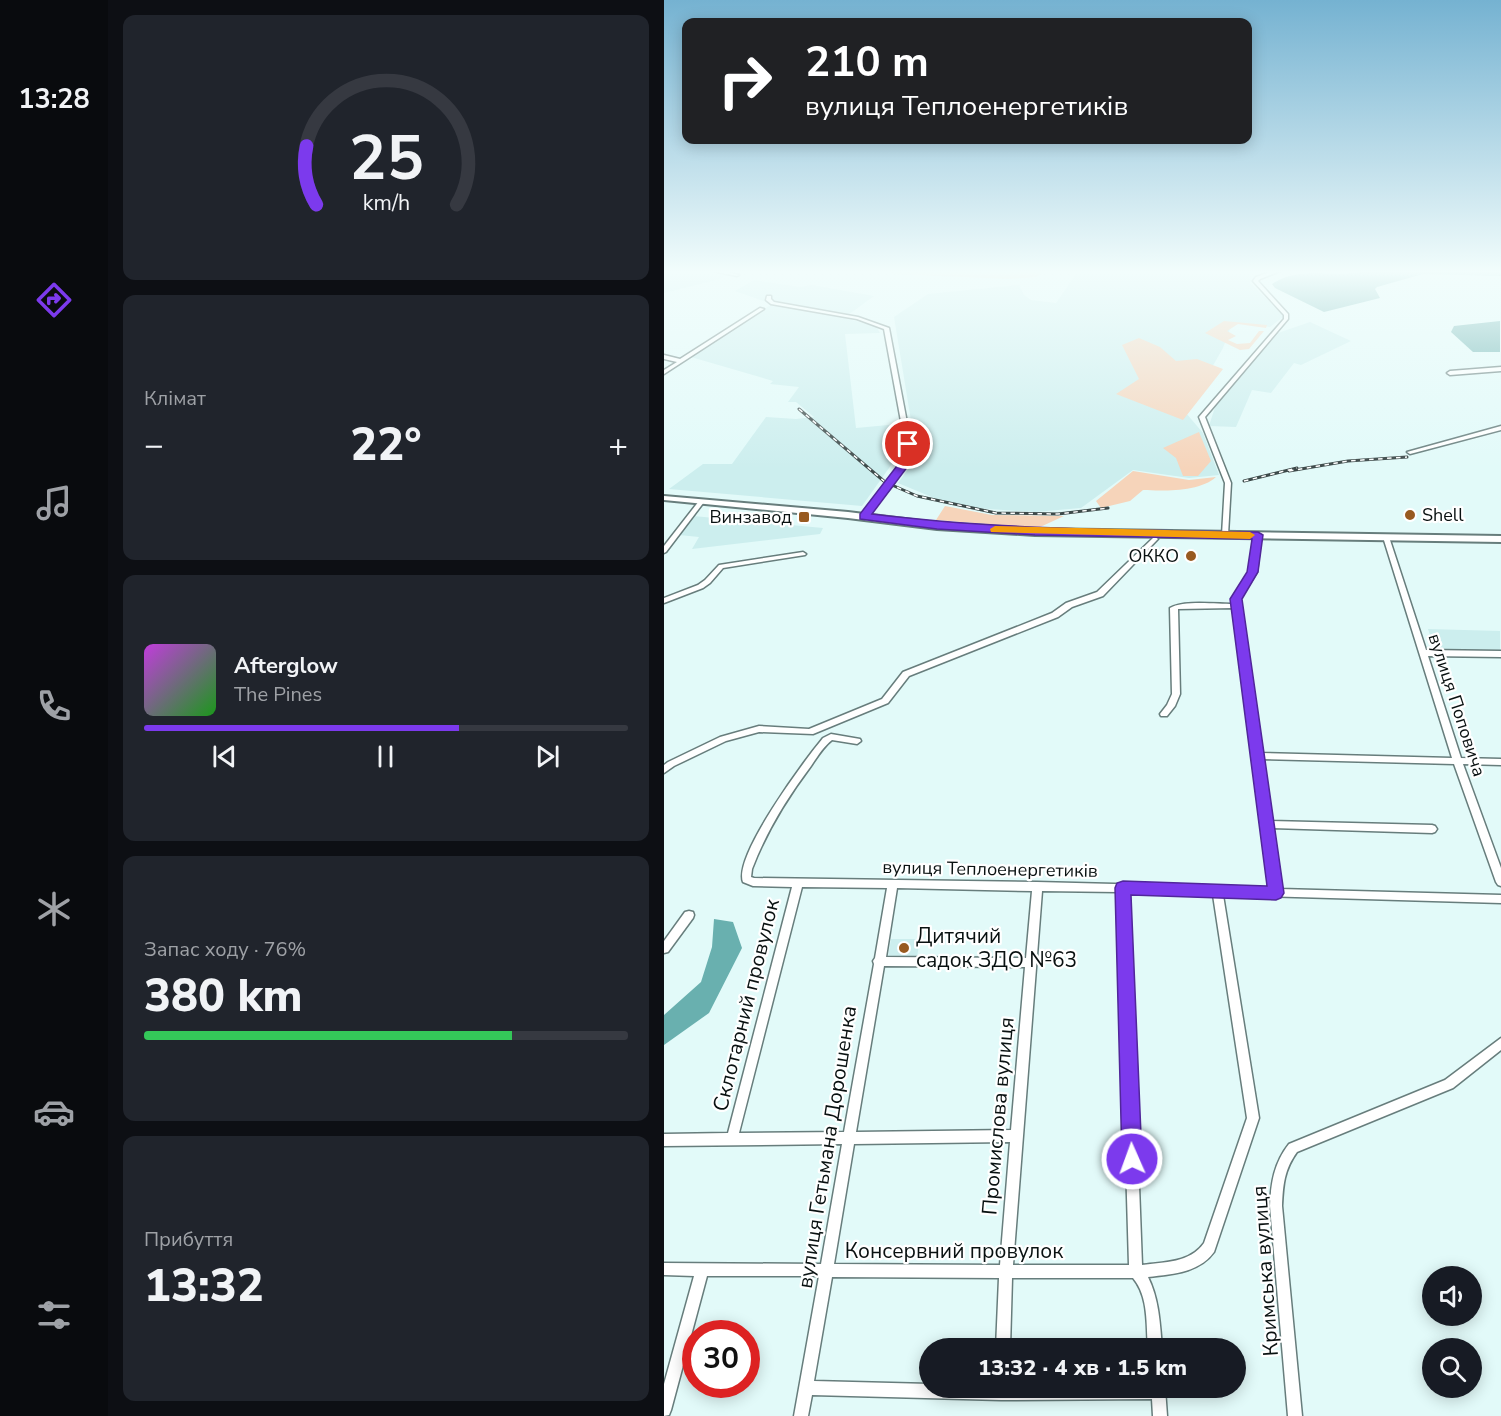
<!DOCTYPE html>
<html lang="uk">
<head>
<meta charset="utf-8">
<style>
  :root { --surface:#171b24; --page:#20242c; --text:#f1f3f6; --muted:#9ea1a6; --line:#363941; --accent:#7c3aed }
  body { margin:0; font-family:"Nunito Sans",sans-serif; background:var(--page); color:var(--text); height:100vh; display:flex; flex-direction:column; font-size:22px; white-space:nowrap }
  * { box-sizing:border-box; margin:0 }
  p { font-size:20px; color:var(--muted) }
  .icon { flex:none; width:33px; height:33px; fill:none; stroke:currentColor; stroke-width:2; stroke-linecap:round; stroke-linejoin:round }
  .map { position:relative; flex:1; overflow:hidden }
  .panel { display:flex; flex-direction:column; gap:15px; padding:15px; background:#0d0f14; width:556px }
  .panel>* { flex:none }
  .hud { position:absolute; left:18px; top:18px; width:570px; height:126px; border-radius:12px; box-shadow:0 3px 15px #0003; background:#202124; color:#fff; overflow:hidden }
  .tools { position:absolute; left:758px; top:1266px; display:grid; gap:12px }
  .tools a { display:grid; place-items:center; width:60px; height:60px; border-radius:50%; background:var(--surface); box-shadow:0 3px 15px #0003; font-size:30px }
  .speed { position:absolute; left:18px; top:1320px; display:flex; gap:12px; font-size:30px; font-weight:700; text-align:center }
  .speed>* { display:grid; place-content:center; width:78px; height:78px; border-radius:50%; background:var(--surface); box-shadow:0 3px 15px #0003; line-height:1 }
  .speed .limit { border:9px solid #d22; background:#fff; color:#111 }
  .pin { position:absolute; display:grid; place-items:center; width:51px; height:51px; color:#fff; margin:-26px; border:3px solid #fff; border-radius:50%; box-shadow:0 2px 6px #0007 }
  .me { position:absolute; width:66px; margin:-33px; rotate:358deg; stroke-linejoin:round; filter:drop-shadow(0 0 4px #0008) }
  .turn { display:flex; align-items:center; gap:21px; height:126px; padding:0 24px; font-size:27px }
  .turn .icon { width:78px; height:78px; stroke-width:2.5 }
  .turn b { display:block; font-size:42px; line-height:51px }
  .big { font-size:45px; font-weight:800; line-height:1.1 }
  .panel .card { flex:1; display:flex; flex-direction:column; justify-content:center; gap:9px; min-width:0; padding:0 21px; border-radius:12px; background:var(--page) }
  .panel .dial { align-items:center; gap:0 }
  .dial svg { height:156px; overflow:visible; fill:none; stroke:var(--line); stroke-width:7; stroke-linecap:round; text-anchor:middle }
  .dial text { fill:var(--text); stroke:none }
  .song { display:flex; align-items:center; gap:18px }
  .cover { width:72px; height:72px; border-radius:9px; background:linear-gradient(135deg,hsl(290 70% 55%),hsl(120 70% 35%)) }
  .played { height:6px; border-radius:3px; background:linear-gradient(90deg,var(--accent) 65%,var(--line) 65%) }
  .keys { display:flex; justify-content:space-around; direction:ltr }
  .heat { display:flex; justify-content:space-between; align-items:center; font-size:33px; direction:ltr }
  .charge { height:9px; border-radius:4px; background:linear-gradient(90deg,#34c759 76%,var(--line) 0) }
  .trip { position:absolute; left:255px; top:1338px; width:327px; height:60px; border-radius:30px; background:var(--surface); box-shadow:0 3px 15px #0003; font-weight:800; line-height:60px; text-align:center }
  main { display:flex; flex:1; min-height:0 }
  .tabs { display:flex; flex-direction:column; width:108px; justify-content:space-around; align-items:center; background:#090b0e; color:var(--muted) }
  .tabs .icon { width:42px; height:42px }
  .tabs .selected { color:var(--accent) }
  .tabs b { font-size:27px; color:var(--text) }
  .map>svg:first-child { display:block }
</style>
</head>
<body>
<main>
<nav class="tabs">
<b>13:28</b>
<svg class="icon selected" aria-label="directions" viewBox="0 0 24 24"><path d="M12 3l9 9-9 9-9-9zM9 14v-3h6M13 9l2 2-2 2"/></svg>
<svg class="icon" aria-label="music" viewBox="0 0 24 24"><path d="M9 18V5l10-2v13"/><circle cx="6" cy="18" r="3"/><circle cx="16" cy="16" r="3"/></svg>
<svg class="icon" aria-label="phone" viewBox="0 0 24 24"><path d="M5 4h4l2 5-3 2q2 4 5 5l2-3 5 2v4C11 20 4 13 5 4z"/></svg>
<svg class="icon" aria-label="climate" viewBox="0 0 24 24"><path d="M12 3v18M4 7l16 10M4 17L20 7"/></svg>
<svg class="icon" aria-label="car" viewBox="0 0 24 24"><path d="M5 17H2v-5l4-1 3-4h7l3 4 3 1v5h-3M9 17h6M6 11h13"/><circle cx="7" cy="17" r="2"/><circle cx="17" cy="17" r="2"/></svg>
<svg class="icon" aria-label="filters" viewBox="0 0 24 24"><path d="M4 7h16M4 17h16"/><circle cx="9" cy="7" r="2"/><circle cx="15" cy="17" r="2"/></svg>
</nav>
<section class="panel">
<div class="card dial"><svg viewBox="0 0 100 80">
<path d="M14 69A42 42 0 1 1 86 69"/>
<path d="M14 69A42 42 0 0 1 9 39" stroke="#7c3aed"/>
<text x="50" y="56" font-size="32" font-weight="700">25</text>
<text x="50" y="72" font-size="11">km/h</text>
</svg></div>
<div class="card"><p>Клімат</p>
<div class="heat"><a>−</a><b class="big">22°</b><a>+</a></div>
</div>
<div class="card">
<div class="song"><i class="cover"></i><div><b>Afterglow</b><p>The Pines</p></div></div>
<div class="played"></div>
<div class="keys"><svg class="icon" aria-label="previous" viewBox="0 0 24 24"><path d="M18 5L8 12l10 7zM5 5v14"/></svg><svg class="icon" aria-label="pause" viewBox="0 0 24 24"><path d="M8 5v14M16 5v14"/></svg><svg class="icon" aria-label="next" viewBox="0 0 24 24"><path d="M6 5l10 7-10 7zM19 5v14"/></svg></div>
</div>
<div class="card"><p>Запас ходу · 76%</p><b class="big">380 km</b><div class="charge"></div></div>
<div class="card"><p>Прибуття</p><b class="big">13:32</b></div>
</section>
<div class="map">
<svg width="837" height="1416" viewBox="0 0 837 1416">
  <rect width="100%" height="100%" fill="#e2faf9"/>
  <g fill="#cee">
    <path d="M0,270H28L62,275L56,279L0,293Z"/>
    <path d="M415,270H588L586,283L618,313L619,317L606,327L568,323L559,348L522,413L539,433L555,475L525,478L469,470L417,508L371,512L310,508L270,498L234,483L253,457L230,317L264,294L355,285L360,295L367,300L392,303Z"/>
    <path d="M90,280L136,287L148,285L210,296L180,318L212,326L216,333L181,334L192,428L235,424L236,438L230,461L198,506L5,489L39,464H68L102,417L132,419L150,417L132,402H124L135,387L106,384L109,381L27,357L108,304L71,291Z"/>
    <path d="M646,322L687,341L637,365L630,363L607,393L588,390L572,427L545,426L552,404L611,334Z"/>
    <path d="M29,516L159,528L156,534L28,549L35,537L15,535Z"/>
    <path d="M764,629L836,631V652L771,650Z"/>
    <path d="M227,939H256L253,957H224Z"/>
  </g>
  <g fill="#f6d4ba">
    <path d="M221,270H381L373,277L344,279L231,274Z"/>
    <path d="M560,321L603,325L602,328L574,324L563,331L572,336L564,340L573,344L586,343L595,331H600L585,349L576,350L541,333Z"/>
    <path d="M475,338L496,347L512,361L533,359L559,369L519,420L452,394L475,379L458,345Z"/>
    <path d="M535,432L547,461L534,476H519L512,458L499,448Z"/>
    <path d="M469,471L525,480L552,477C536,492 499,491 479,490L466,501L437,508L432,501Z"/>
    <path d="M281,506L328,515L400,516L374,528L272,520Z"/>
  </g>
  <g fill="#69b0af">
    <path d="M705,270H836L837,276L759,274L713,287L711,289L716,298L660,312L611,288L608,284C637,264 675,280 705,270Z"/>
    <path d="M836,321V352H809L787,332L790,326Z"/>
    <path d="M50,919L69,922L78,948L45,1013L0,1045V1015L37,982L48,947Z"/>
  </g>
  <g fill="none" stroke-linecap="round" stroke-linejoin="round">
    <defs>
      <g id="minor">
        <path d="M44,270H56L75,275L73,276Z"/>
        <path d="M611,270H619L596,279L594,281L624,314V319L541,417L567,483L564,535L561,537L558,535L561,483L535,417L620,319V315L589,281L592,277Z"/>
        <path d="M103,296H107V299L110,302L194,317L225,328L249,454L228,486L202,517L200,518L197,516L224,484L243,454L220,329L193,319L107,304L102,300Z"/>
        <path d="M96,308L100,309L0,374V370L13,362L0,359V355L16,359Z"/>
        <path d="M837,367V371L786,375L783,373L786,371Z"/>
        <path d="M837,426V430L746,454L743,452Z"/>
        <path d="M37,500L40,502L2,552L0,553V546L35,501Z"/>
        <path d="M594,533L597,535L593,572L576,599L597,753L788,758L719,537L720,536L722,535L725,537L762,650L837,651V657L764,656L797,758L837,759V765L799,764L837,868V886L834,885L832,882L790,764L598,759L607,821L768,825L771,826L773,829L771,832L768,833L608,828L616,889L837,895V903L559,895L595,1118L550,1252C535,1273 508,1274 484,1277C495,1299 496,1324 498,1348H484C482,1325 485,1297 469,1278H348L346,1348H332L335,1278L168,1277L150,1381L266,1384V1388H501L503,1416H489L488,1399L337,1400L148,1395L144,1416H130L155,1276H43L7,1410L5,1415L0,1416V1384L30,1276L0,1275V1263L157,1264L178,1144L0,1146V1134L64,1133L128,887L89,886L79,882C69,856 141,760 159,738L167,734L196,739L197,741L193,744L168,740C160,746 153,757 147,766C123,798 102,832 88,869L87,877L90,878L373,882L606,888L570,608L514,609L516,694L511,706L503,716H497L496,714L503,705L508,694L506,608C518,600 553,604 569,604L568,599L585,572L591,535ZM138,887L223,888L211,958L209,961L210,964L180,1132L75,1133ZM233,888L368,891L362,958L222,957ZM378,891L454,892L465,1265H349ZM464,892L549,895L583,1118L540,1243C526,1263 500,1262 478,1265ZM220,966L361,967L347,1130L192,1132ZM346,1142L336,1265L170,1264L190,1144Z"/>
        <path d="M491,537L494,539L493,540L439,596L408,607L394,617L245,676L224,703L149,734L95,732L62,741L10,766L0,773V765L4,762L56,737L95,726L145,729L218,699L239,672L388,613L402,603L433,592L489,538Z"/>
        <path d="M139,552L142,554L141,555L59,568L46,583L39,588L0,603V598L34,585L41,580L55,565Z"/>
        <path d="M25,911L29,912L30,915L29,918L4,952L0,953V941L21,912Z"/>
        <path d="M837,1038V1050L789,1088L633,1152C620,1170 619,1185 618,1206L638,1416H624L606,1206C607,1183 610,1163 625,1144L781,1080Z"/>
      </g>
      <path id="major" d="M0,496L184,512L273,523L371,529L837,536V542L371,535L273,529L184,518L0,500Z"/>
    </defs>
    <use href="#minor" stroke="#677d7c" stroke-width="3"/>
    <use href="#major" stroke="#677d7c" stroke-width="4"/>
    <use href="#minor" fill="#fff" fill-rule="evenodd"/>
    <use href="#major" fill="#fff" fill-rule="evenodd"/>
    <defs>
      <g id="rail">
        <path d="M135,409L221,482L253,496L332,513L394,514L444,508"/>
        <path d="M625,471L684,461L743,457"/>
        <path d="M580,481L633,468"/>
      </g>
    </defs>
    <use href="#rail" stroke="#3d4949" stroke-width="3"/>
    <use href="#rail" stroke="#fff" stroke-width="1.5" stroke-dasharray="4.5" stroke-linecap="butt"/>
  </g>
  <linearGradient id="sky" x2="0" y2="1"><stop stop-color="#75b2d1"/><stop offset="0.58" stop-color="#f2fdfc"/><stop offset="1" stop-color="#f2fdfc" stop-opacity="0"/></linearGradient>
  <rect width="837" height="469" fill="url(#sky)"/>
  <path fill="#7c3aed" stroke="#51269a" stroke-width="1.5" d="M241,442L249,444L250,458L208,514C336,530 465,530 594,532L599,535L594,572L578,599L620,893L617,898L612,900L467,895L478,1159L475,1166L468,1169L461,1166L458,1159L451,888L453,883L459,881L603,886L566,599L583,572L588,539L371,535L273,529L196,519V514L239,458Z"/>
  <path fill="#f59e0b" d="M331,526L586,532L591,535L586,539L327,532L326,529Z"/>
  <g fill="#985a20" stroke="#fff" stroke-width="2">
    <circle cx="746" cy="515" r="6"/>
    <rect x="134" y="511" width="12" height="12" rx="3"/>
    <circle cx="527" cy="556" r="6"/>
    <circle cx="240" cy="948" r="6"/>
  </g>
  <g text-anchor="middle" stroke-width="4.5" stroke-linejoin="round" paint-order="stroke">
    <g font-size="18" fill="#091111" stroke="#fff" text-anchor="end">
      <text x="758" y="521" text-anchor="start">Shell</text>
      <text x="128" y="523">Винзавод</text>
      <text x="515" y="562">ОККО</text>
    </g>
    <g font-size="18" fill="#091111" stroke="#fff">
      <text transform="translate(793 705) rotate(72)" y="6">вулиця Поповича</text>
      <text transform="translate(326 869) rotate(1)" y="6">вулиця Теплоенергетиків</text>
    </g>
    <g font-size="21" fill="#091111" stroke="#fff" text-anchor="start">
      <text x="252" y="943">Дитячий<tspan x="252" dy="24">садок ЗДО №63</tspan></text>
    </g>
    <g font-size="21" fill="#091111" stroke="#fff">
      <text transform="translate(82 1005) rotate(-76)" y="7">Склотарний провулок</text>
      <text transform="translate(334 1116) rotate(-85)" y="7">Промислова вулиця</text>
      <text transform="translate(163 1147) rotate(-81)" y="7">вулиця Гетьмана Дорошенка</text>
      <text x="290" y="1258">Консервний провулок</text>
      <text transform="translate(601 1271) rotate(-94)" y="7">Кримська вулиця</text>
    </g>
  </g>
</svg>
<div class="tools">
<a><svg class="icon" aria-label="sound" viewBox="0 0 24 24"><path d="M4 9h4l5-4v14l-5-4H4zM17 9q2 3 0 6"/></svg></a>
<a><svg class="icon" aria-label="search" viewBox="0 0 24 24"><circle cx="10" cy="10" r="6"/><path d="M15 15l6 6"/></svg></a>
</div>
<div class="speed"><div class="limit">30</div></div>
<div class="pin" style="left:244px;top:444px;background:#d93025"><svg class="icon" aria-label="arrive" viewBox="0 0 24 24"><path d="M6 21V4h12l-3 4 3 4H6"/></svg></div>
<svg class="me" style="left:468px;top:1159px" viewBox="-20 -20 40 40"><circle r="17" fill="#7c3aed" stroke="#fff" stroke-width="3"/><path d="M0-11L8 9 0 5-8 9z" fill="#fff"/></svg>
<div class="trip">13:32 · 4 хв · 1.5 km</div>
<div class="hud">
<div class="turn"><svg class="icon" aria-label="right" viewBox="0 0 24 24"><path d="M7 20v-9h11M14 6l5 5-5 5"/></svg><div><b>210 m</b>вулиця Теплоенергетиків</div></div>
</div>
</div>
</main>
</body>
</html>
